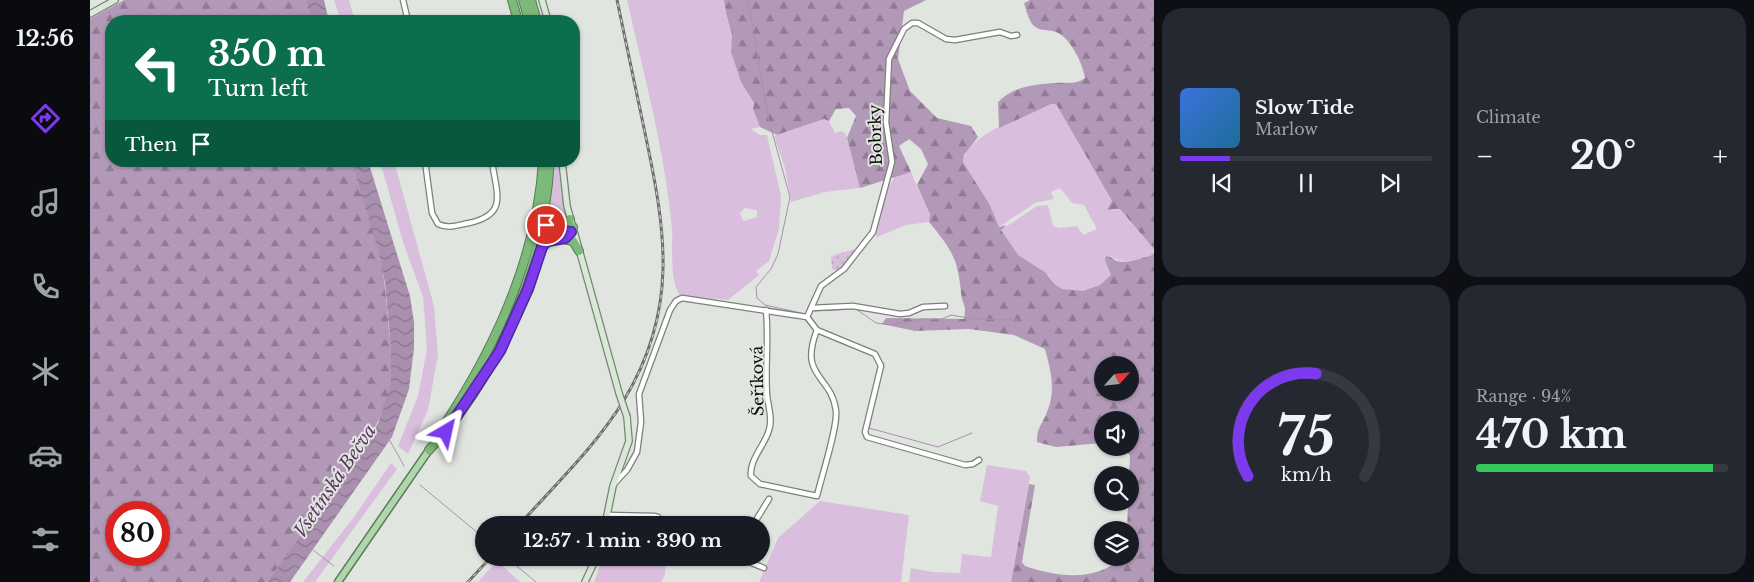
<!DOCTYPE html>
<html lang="en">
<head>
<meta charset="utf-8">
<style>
  :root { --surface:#171b24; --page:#242831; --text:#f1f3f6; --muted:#9ea1a6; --line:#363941; --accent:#7c3aed }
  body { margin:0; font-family:"Libre Baskerville",serif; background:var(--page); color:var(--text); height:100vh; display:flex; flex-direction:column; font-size:19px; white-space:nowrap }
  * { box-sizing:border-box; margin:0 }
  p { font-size:16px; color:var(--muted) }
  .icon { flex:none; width:28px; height:28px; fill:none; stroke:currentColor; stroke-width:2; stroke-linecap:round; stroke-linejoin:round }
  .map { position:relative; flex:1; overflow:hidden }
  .panel { display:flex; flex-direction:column; gap:8px; padding:8px; background:#0d0f14; width:600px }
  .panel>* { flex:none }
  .top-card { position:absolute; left:15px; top:15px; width:475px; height:152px; border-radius:20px; box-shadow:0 1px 4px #0004; background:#0b6e4f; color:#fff; overflow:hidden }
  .needle { width:32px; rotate:63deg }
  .tools { position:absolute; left:1004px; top:356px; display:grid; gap:10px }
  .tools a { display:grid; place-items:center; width:45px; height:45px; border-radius:50%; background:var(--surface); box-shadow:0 1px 4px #0004; font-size:25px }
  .speed { position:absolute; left:15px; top:501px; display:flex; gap:10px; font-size:25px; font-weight:700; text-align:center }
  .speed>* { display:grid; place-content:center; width:65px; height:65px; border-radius:50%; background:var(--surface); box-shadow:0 1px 4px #0004; line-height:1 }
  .speed .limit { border:8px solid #d22; background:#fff; color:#111 }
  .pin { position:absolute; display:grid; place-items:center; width:42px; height:42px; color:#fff; margin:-21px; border:2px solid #fff; border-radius:50%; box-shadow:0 1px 5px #0007 }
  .me { position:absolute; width:55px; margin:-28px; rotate:36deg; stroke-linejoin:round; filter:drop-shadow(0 0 4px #0008) }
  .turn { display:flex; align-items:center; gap:18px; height:105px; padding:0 20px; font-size:22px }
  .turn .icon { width:65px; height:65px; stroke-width:2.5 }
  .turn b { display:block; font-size:35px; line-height:42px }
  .then { display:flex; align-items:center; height:48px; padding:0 20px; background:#0003; gap:10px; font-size:19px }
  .big { font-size:38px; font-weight:800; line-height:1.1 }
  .panel .card { flex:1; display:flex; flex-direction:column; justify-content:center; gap:8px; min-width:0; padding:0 18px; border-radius:20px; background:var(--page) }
  .panel .dial { align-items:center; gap:0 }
  .dial svg { height:130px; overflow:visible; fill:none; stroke:var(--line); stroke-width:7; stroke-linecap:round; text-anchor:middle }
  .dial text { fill:var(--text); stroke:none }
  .song { display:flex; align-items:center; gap:15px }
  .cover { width:60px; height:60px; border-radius:8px; background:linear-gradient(135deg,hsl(220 70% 55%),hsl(200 70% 35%)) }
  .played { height:5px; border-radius:2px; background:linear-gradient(90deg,var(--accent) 20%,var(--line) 20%) }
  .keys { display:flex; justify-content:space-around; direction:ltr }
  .heat { display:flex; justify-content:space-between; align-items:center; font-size:28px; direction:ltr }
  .charge { height:8px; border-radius:4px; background:linear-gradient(90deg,#34c759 94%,var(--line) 0) }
  .panel .tiles { flex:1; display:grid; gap:8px; grid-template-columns:repeat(2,1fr) }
  .trip { position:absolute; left:385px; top:516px; width:295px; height:50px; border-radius:25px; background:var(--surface); box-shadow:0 1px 4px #0004; font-weight:800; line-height:50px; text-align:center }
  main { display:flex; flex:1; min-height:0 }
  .tab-bar { display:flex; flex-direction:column; width:90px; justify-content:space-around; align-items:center; background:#090b0e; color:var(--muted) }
  .tab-bar .icon { width:35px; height:35px }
  .tab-bar .current { color:var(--accent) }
  .tab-bar b { font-size:22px; color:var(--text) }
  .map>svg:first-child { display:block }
</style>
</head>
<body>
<main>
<nav class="tab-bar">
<b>12:56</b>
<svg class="icon current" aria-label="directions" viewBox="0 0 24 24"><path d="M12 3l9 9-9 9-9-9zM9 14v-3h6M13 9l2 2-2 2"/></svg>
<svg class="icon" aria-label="music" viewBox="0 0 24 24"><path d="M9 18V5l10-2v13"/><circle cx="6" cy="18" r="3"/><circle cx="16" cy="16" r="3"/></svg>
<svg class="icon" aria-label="phone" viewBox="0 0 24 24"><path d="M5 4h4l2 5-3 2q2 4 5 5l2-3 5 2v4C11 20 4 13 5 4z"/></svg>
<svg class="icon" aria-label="climate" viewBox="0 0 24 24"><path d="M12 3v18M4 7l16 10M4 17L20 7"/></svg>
<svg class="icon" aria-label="car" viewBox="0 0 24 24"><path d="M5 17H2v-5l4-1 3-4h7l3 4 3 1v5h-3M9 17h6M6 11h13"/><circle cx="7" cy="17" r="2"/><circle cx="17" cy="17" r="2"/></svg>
<svg class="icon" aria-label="filters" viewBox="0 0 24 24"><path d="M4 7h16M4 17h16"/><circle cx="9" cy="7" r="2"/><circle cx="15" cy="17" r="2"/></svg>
</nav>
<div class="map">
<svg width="1064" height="582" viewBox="0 0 1064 582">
  <defs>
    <pattern id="forest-firs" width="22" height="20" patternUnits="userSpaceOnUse" patternTransform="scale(1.25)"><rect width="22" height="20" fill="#b399b8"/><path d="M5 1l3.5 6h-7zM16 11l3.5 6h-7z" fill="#907b94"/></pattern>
    <pattern id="garden-dots" width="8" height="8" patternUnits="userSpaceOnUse" patternTransform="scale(1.25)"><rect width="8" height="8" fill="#d9bfdd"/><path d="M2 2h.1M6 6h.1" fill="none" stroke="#b9a3bc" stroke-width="1.8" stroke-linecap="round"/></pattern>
    <pattern id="water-waves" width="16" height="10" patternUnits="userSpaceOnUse" patternTransform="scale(1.25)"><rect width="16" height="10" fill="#aa90af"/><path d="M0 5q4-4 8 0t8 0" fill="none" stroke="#89748d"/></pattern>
  </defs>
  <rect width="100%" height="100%" fill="#e1e5e0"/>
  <g fill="#d9bfdd" fill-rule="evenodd">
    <path d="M244,0H259L265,21H251Z"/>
    <path d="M537,0H634L636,13L642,35L641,52L651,82L664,103L663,109L670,127L661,129L670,135H677L691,196L689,229L679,261L666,271L669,275L638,300L591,296C579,284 583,245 582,229C575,152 554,75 537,0ZM655,208L667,210V217L653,221L650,213Z"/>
    <path d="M961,104H966L1019,196L1022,201L1019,207L1023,211L1030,209L1064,249L1062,255C1047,259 1032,266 1020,255L1015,260L1022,275C1009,290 979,300 963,284C960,281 961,276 957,274C949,267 936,263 928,256C921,249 916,238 911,230L947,206L958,205L963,226L970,228L987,226L993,235L1007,229L994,205L982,203L970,188L961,192L964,199L945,203L909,227L900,205L873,162C877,133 937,115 961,104Z"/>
    <path d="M734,119L739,121L745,133L752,131L756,134L770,188L735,192L701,202L695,168L684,136Z"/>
    <path d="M290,161H304L344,306L348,355L338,410L318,454L308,446L328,396L337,349L333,297L313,242Z"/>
    <path d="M466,161H469L471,192L478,221L471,231L461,229L458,218Z"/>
    <path d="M821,172L840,216L839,222L816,225L787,237L786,235L796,191L806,175Z"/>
    <path d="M301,463L307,469L225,582H213L264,517Z"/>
    <path d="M897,465L936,471L940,477L921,582H819L821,568L843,572L870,573L872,554L901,557L908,506L890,501Z"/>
    <path d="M730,501L819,515L811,582H669L688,538Z"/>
    <path d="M513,558H572C576,566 577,574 571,582H504Z"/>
    <path d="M407,561L430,582H388Z"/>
  </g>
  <g fill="url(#forest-firs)" fill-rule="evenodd">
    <path d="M34,0H215L221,21H21V161H261C270,192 283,224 290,256C295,280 297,305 299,331C301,347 304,367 301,384C287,448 217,528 177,582H0V19ZM26,512H69V555H26Z"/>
    <path d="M634,0H836L814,11L808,59L820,91L847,118L881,126L888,137L874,155L873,162L900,205L909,227L917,225L911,230L928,255L956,273L964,284L972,289L993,291L1010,285L1021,275L1015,260L1016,256C1022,256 1022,259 1027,261C1037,264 1052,258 1062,255L1064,252V582H921L939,484L945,485L932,562L935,566C967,577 1006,582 1031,558H1040V530H1037L1040,455L1030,448H1040V420H1012V443L966,447L947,442C947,426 952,426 957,412C966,391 961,371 955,349L924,335L879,329L825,331L792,324L796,318L874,319C877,303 872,305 871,293C868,258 861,249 839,222L840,215L827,185L838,164L831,149L819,139L809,146L821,172L770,188L757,138L766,116L759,108L746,109L739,121L734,119L687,135L670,127L663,109L664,103L651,82L641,52L642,35L636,13ZM1012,365H1040V392H1012Z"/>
    <path d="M940,0H1064V249L1030,209L1017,210L1022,201L966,104H961L909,128L908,102C922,87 945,84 965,83C976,82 986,85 995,78C993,64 980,37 966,32C959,29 950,32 943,25C939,21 936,10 934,3Z"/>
  </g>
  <path fill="url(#garden-dots)" d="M765,249L750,270H742L741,256Z"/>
  <g fill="url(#water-waves)">
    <path d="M215,0H234L239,21H221Z"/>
    <path d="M261,161H278L320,296L324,322V348L319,389L302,437L200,582H177L272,450L288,423L301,382V349L295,283L289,253Z"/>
  </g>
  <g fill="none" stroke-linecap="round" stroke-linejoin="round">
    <g stroke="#aa90af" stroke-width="1">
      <path d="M658,0L678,117L700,197L688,254L681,269L666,287L667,298L675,305L711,313"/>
      <path d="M725,311L766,309L786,323L802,325L833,319H852L861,315L884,319L929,320"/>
      <path d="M730,334L763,348"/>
      <path d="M773,352L782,355"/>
      <path d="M794,363L779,428L848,447L882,433"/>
      <path d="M299,439L314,466"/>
      <path d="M330,485L394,538"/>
      <path d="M223,550L244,566"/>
      <path d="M417,558L446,582"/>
    </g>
    <defs>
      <g id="street">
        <path d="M313,0L318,21"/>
        <path d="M335,161L342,213L348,224C358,229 368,225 379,223C419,214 406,193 402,161"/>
        <path d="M721,308L763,306L810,314L819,313L833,307L855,306"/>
        <path d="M676,310C679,339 675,367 677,395C678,406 683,419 679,430C675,445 659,460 661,476L670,484L727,496C731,478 748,427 746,411C742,375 708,378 727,330"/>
        <path d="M717,317L731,286L754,269L783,232L802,162L796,122L799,59L814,29L822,23H828L856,39L865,40L910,32L921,36L927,35"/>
        <path d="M525,483L537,470L547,452L551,422L549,394L580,310L586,301L592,298L717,317L727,330L785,354L791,366L775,432L777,437L875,465L883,464L889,460"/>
        <path d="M517,515L564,516L568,517L574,525"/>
        <path d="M663,525L679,499"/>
        <path d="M649,558L674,568"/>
      </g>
      <g id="secondary">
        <path d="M452,0L458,21"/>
        <path d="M0,14L25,0"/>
        <path d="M472,161L477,206L529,393"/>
        <path d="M515,525L523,486L539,441L537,417"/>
        <path d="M495,582L506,558"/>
      </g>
      <path id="primary" d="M248,582L339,450"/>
      <g id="highway">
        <path d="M422,0L428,21"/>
        <path d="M433,0L439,21"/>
        <path d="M441,0L447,21"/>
        <path d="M457,217L458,229L468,234L477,229L480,219"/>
        <path d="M473,239L483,241L489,251"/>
        <path d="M449,256L455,243L477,237L483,227"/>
        <path d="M351,430C405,349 447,259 453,161"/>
        <path d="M339,450C412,372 453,267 460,161"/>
      </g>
    </defs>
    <use href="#street" stroke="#7c807c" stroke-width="7"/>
    <use href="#secondary" stroke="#7c807c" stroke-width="8"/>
    <use href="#primary" stroke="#557c52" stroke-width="9"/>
    <use href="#highway" stroke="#557c52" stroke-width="10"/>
    <use href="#street" stroke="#fff" stroke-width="4.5"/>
    <use href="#secondary" stroke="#d8ead6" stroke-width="5.5"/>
    <use href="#primary" stroke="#b1d5ae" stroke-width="6"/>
    <use href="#highway" stroke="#7db978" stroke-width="8"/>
    <defs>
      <g id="rail">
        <path d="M429,525C465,485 506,446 534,400C589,309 576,232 555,133C546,89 536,44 527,0"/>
        <path d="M378,582L400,558"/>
      </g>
    </defs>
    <use href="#rail" stroke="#6d706d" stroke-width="3"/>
    <use href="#rail" stroke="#e1e5e0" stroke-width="1" stroke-dasharray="4" stroke-linecap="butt"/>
    <defs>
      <path id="secondary-bridge" d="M529,393L537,417"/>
    </defs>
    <use href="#secondary-bridge" stroke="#7c807c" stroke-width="8" stroke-linecap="butt"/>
    <use href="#secondary-bridge" stroke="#d8ead6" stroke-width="5.5"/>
  </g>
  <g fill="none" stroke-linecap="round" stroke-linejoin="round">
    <defs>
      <path id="route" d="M356,432L410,351L438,289L452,247L457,241L475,238L481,232C471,230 463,239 456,225"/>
    </defs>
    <use href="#route" stroke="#51269a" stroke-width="12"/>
    <use href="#route" stroke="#7c3aed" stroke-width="9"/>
  </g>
  <g text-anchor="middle" stroke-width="4" stroke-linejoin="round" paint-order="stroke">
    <g font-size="16" fill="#0b0c0b" stroke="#e1e5e0">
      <text transform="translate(785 135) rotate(-92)" y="6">Bobrky</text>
      <text transform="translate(667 381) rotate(-91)" y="6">Šeříková</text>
    </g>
    <g font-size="18" font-style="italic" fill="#5b3762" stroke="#e1e5e0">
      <text transform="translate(245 481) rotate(-56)" y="6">Vsetínská Bečva</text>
    </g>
  </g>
</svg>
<div class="tools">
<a><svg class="needle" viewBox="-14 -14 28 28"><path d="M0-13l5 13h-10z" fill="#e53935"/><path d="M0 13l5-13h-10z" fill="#9ea1a6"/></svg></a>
<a><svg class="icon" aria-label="sound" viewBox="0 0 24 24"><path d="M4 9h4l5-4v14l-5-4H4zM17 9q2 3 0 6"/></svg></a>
<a><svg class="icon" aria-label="search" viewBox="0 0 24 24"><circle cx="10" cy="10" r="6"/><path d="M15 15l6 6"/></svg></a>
<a><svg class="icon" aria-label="layers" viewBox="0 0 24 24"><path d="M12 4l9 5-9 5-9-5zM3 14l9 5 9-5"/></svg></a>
</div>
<div class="speed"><div class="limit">80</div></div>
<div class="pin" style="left:456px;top:225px;background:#d93025"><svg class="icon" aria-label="arrive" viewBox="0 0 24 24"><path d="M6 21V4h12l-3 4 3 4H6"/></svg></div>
<svg class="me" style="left:356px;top:432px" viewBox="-20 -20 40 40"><path d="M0-17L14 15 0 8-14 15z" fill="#7c3aed" stroke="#fff" stroke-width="4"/></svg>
<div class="trip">12:57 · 1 min · 390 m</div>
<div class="top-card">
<div class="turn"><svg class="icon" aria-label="left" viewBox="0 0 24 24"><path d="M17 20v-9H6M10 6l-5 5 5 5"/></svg><div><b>350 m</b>Turn left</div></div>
<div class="then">Then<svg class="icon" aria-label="arrive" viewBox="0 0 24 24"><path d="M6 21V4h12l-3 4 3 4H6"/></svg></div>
</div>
</div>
<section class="panel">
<div class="tiles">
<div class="card">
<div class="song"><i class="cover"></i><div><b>Slow Tide</b><p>Marlow</p></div></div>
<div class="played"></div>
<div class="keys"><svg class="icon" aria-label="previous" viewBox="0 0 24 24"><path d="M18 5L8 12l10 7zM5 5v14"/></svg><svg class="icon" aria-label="pause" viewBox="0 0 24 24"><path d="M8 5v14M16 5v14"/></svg><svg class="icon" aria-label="next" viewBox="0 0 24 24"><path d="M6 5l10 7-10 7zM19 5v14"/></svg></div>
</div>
<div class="card"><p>Climate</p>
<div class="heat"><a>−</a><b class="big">20°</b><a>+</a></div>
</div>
<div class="card dial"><svg viewBox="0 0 100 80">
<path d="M14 69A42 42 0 1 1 86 69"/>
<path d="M14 69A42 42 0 0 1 56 6" stroke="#7c3aed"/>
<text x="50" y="56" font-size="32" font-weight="700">75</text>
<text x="50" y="72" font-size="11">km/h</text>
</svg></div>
<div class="card"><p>Range · 94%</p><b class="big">470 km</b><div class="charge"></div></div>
</div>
</section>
</main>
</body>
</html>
